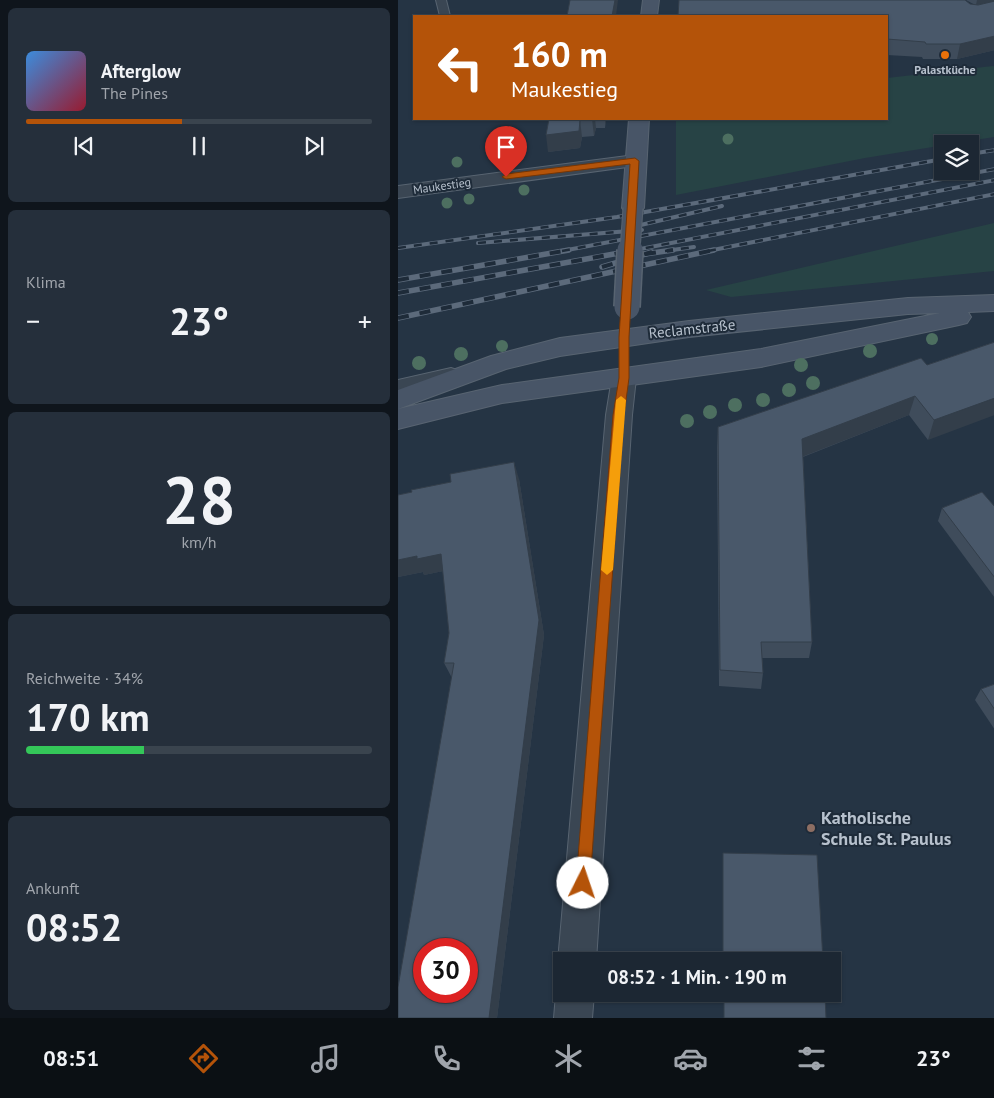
<!DOCTYPE html>
<html lang="de">
<head>
<meta charset="utf-8">
<style>
  :root { --surface:#1c2733; --page:#252f3b; --text:#f1f3f6; --muted:#a0a5ac; --line:#3a444e; --accent:#b45309 }
  body { margin:0; font-family:"PT Sans",sans-serif; background:var(--page); color:var(--text); height:100vh; display:flex; flex-direction:column; font-size:19px; white-space:nowrap }
  * { box-sizing:border-box; margin:0 }
  p { font-size:16px; color:var(--muted) }
  .icon { flex:none; width:28px; height:28px; fill:none; stroke:currentColor; stroke-width:2; stroke-linecap:round; stroke-linejoin:round }
  .map { position:relative; flex:1; overflow:hidden }
  .panel { display:flex; flex-direction:column; gap:8px; padding:8px; background:#0f151c; width:398px }
  .panel>* { flex:none }
  .banner { position:absolute; left:15px; top:15px; width:475px; height:105px; border-radius:0px; box-shadow:0 1px 4px #0004,0 0 0 1px var(--line); background:#b45309; color:#fff; overflow:hidden }
  .controls { position:absolute; left:536px; top:135px; display:grid; gap:10px }
  .controls a { display:grid; place-items:center; width:45px; height:45px; border-radius:0px; background:var(--surface); box-shadow:0 1px 4px #0004,0 0 0 1px var(--line); font-size:25px }
  .speed { position:absolute; left:15px; top:938px; display:flex; gap:10px; font-size:25px; font-weight:700; text-align:center }
  .speed>* { display:grid; place-content:center; width:65px; height:65px; border-radius:50%; background:var(--surface); box-shadow:0 1px 4px #0004,0 0 0 1px var(--line); line-height:1 }
  .speed .limit { border:8px solid #d22; background:#fff; color:#111 }
  .pin { position:absolute; display:grid; place-items:center; width:42px; height:42px; color:#fff; margin:-51px -21px; border-radius:50% 50% 50% 0; rotate:-45deg; box-shadow:0 0 5px #0007 }
  .pin .icon { rotate:45deg }
  .me { position:absolute; width:55px; margin:-28px; rotate:4deg; stroke-linejoin:round; filter:drop-shadow(0 0 4px #0008) }
  .turn { display:flex; align-items:center; gap:18px; height:105px; padding:0 15px; font-size:22px }
  .turn .icon { width:65px; height:65px; stroke-width:2.5 }
  .turn b { display:block; font-size:35px; line-height:42px }
  .big { font-size:38px; font-weight:600; line-height:1.1 }
  .panel .tile { flex:1; display:flex; flex-direction:column; justify-content:center; gap:8px; min-width:0; padding:0 18px; border-radius:8px; background:var(--page) }
  .panel .dial { align-items:center; gap:0 }
  .dial b { font-size:65px; line-height:1 }
  .song { display:flex; align-items:center; gap:15px }
  .cover { width:60px; height:60px; border-radius:8px; background:linear-gradient(135deg,hsl(210 70% 55%),hsl(350 70% 35%)) }
  .played { height:5px; border-radius:2px; background:linear-gradient(90deg,var(--accent) 45%,var(--line) 45%) }
  .keys { display:flex; justify-content:space-around; direction:ltr }
  .heat { display:flex; justify-content:space-between; align-items:center; font-size:28px; direction:ltr }
  .charge { height:8px; border-radius:4px; background:linear-gradient(90deg,#34c759 34%,var(--line) 0) }
  .trip { position:absolute; left:155px; top:952px; width:288px; height:50px; border-radius:0px; background:var(--surface); box-shadow:0 1px 4px #0004,0 0 0 1px var(--line); font-weight:600; line-height:50px; text-align:center }
  .menu { display:flex; height:80px; justify-content:space-around; align-items:center; background:#0b1014; color:var(--muted) }
  .menu .icon { width:35px; height:35px }
  .menu .selected { color:var(--accent) }
  .menu b { font-size:22px; color:var(--text) }
  main { display:flex; flex:1; min-height:0 }
  .map>svg:first-child { display:block }
</style>
</head>
<body>
<main>
<section class="panel">
<div class="tile">
<div class="song"><i class="cover"></i><div><b>Afterglow</b><p>The Pines</p></div></div>
<div class="played"></div>
<div class="keys"><svg class="icon" aria-label="previous" viewBox="0 0 24 24"><path d="M18 5L8 12l10 7zM5 5v14"/></svg><svg class="icon" aria-label="pause" viewBox="0 0 24 24"><path d="M8 5v14M16 5v14"/></svg><svg class="icon" aria-label="next" viewBox="0 0 24 24"><path d="M6 5l10 7-10 7zM19 5v14"/></svg></div>
</div>
<div class="tile"><p>Klima</p>
<div class="heat"><a>−</a><b class="big">23°</b><a>+</a></div>
</div>
<div class="tile dial"><b>28</b><p>km/h</p></div>
<div class="tile"><p>Reichweite · 34%</p><b class="big">170 km</b><div class="charge"></div></div>
<div class="tile"><p>Ankunft</p><b class="big">08:52</b></div>
</section>
<div class="map">
<svg width="597" height="1018" viewBox="0 0 597 1018">
  <rect width="100%" height="100%" fill="#253444"/>
  <g fill="#274345">
    <path d="M595,66L597,67L596,137L467,158L278,195V119H489V78Z"/>
    <path d="M596,223V271L333,297L308,290Z"/>
  </g>
  <g fill="none" stroke-linecap="round" stroke-linejoin="round">
    <defs>
      <g id="lane">
        <path d="M38,0H48L52,16H42Z"/>
        <path d="M53,368L59,370L61,374L59,378L0,392V380Z"/>
      </g>
      <g id="street">
        <path d="M237,155L244,157L247,161L244,165L0,198V186Z"/>
        <path d="M226,369L235,372L238,378L234,415L198,961H164V969L160,961L208,415L214,378L217,372Z"/>
        <path d="M164,981V994H196L194,1018H156L158,994Z"/>
      </g>
      <g id="secondary">
        <path d="M245,0H261L259,16H243Z"/>
        <path d="M231,119H251L246,208L242,213L235,215L228,213L224,208Z"/>
        <path d="M597,295V311L570,312L573,317L569,323L561,325L363,367L104,403L0,429V409L104,385L363,349L542,313L510,314L291,337L162,356L108,369L0,409V390L93,356L162,338L291,321L510,298Z"/>
      </g>
    </defs>
    <use href="#lane" stroke="#586471" stroke-width="2"/>
    <use href="#street" stroke="#586471" stroke-width="2"/>
    <use href="#secondary" stroke="#586471" stroke-width="2"/>
    <use href="#lane" fill="#3a4653" fill-rule="evenodd"/>
    <use href="#street" fill="#3a4653" fill-rule="evenodd"/>
    <use href="#secondary" fill="#485567" fill-rule="evenodd"/>
    <defs>
      <g id="rail-far1">
        <path d="M572,154L597,150"/>
        <path d="M234,227L324,206"/>
        <path d="M80,243L244,230"/>
        <path d="M0,248L219,217L545,159"/>
        <path d="M164,251L597,169"/>
        <path d="M232,251L597,180"/>
        <path d="M267,251L296,247"/>
        <path d="M310,251L597,194"/>
      </g>
      <g id="rail">
        <path d="M247,254L275,250"/>
        <path d="M204,267L254,252"/>
        <path d="M0,280L171,250"/>
        <path d="M0,293L238,250"/>
        <path d="M0,318L316,250"/>
      </g>
    </defs>
    <use href="#rail-far1" stroke="#5c6a7b" stroke-width="4"/>
    <use href="#rail" stroke="#5c6a7b" stroke-width="5.5"/>
    <use href="#rail-far1" stroke="#1e2b39" stroke-width="2.5" stroke-dasharray="8" stroke-linecap="butt"/>
    <use href="#rail" stroke="#1e2b39" stroke-width="4" stroke-dasharray="11" stroke-linecap="butt"/>
    <defs>
      <path id="secondary-bridge-far1" d="M232,251L235,208"/>
      <path id="secondary-bridge" d="M229,307L232,250"/>
    </defs>
    <use href="#secondary-bridge-far1" stroke="#586471" stroke-width="21" stroke-linecap="butt"/>
    <use href="#secondary-bridge" stroke="#586471" stroke-width="28" stroke-linecap="butt"/>
    <use href="#secondary-bridge-far1" stroke="#485567" stroke-width="19"/>
    <use href="#secondary-bridge" stroke="#485567" stroke-width="25"/>
  </g>
  <g fill="#4d6f60">
    <circle cx="330" cy="139" r="5.5"/>
    <circle cx="59" cy="162" r="5.5"/>
    <circle cx="126" cy="190" r="5.5"/>
    <circle cx="71" cy="199" r="5.5"/>
    <circle cx="49" cy="203" r="5.5"/>
    <circle cx="534" cy="339" r="6"/>
    <circle cx="104" cy="346" r="6"/>
    <circle cx="472" cy="351" r="7"/>
    <circle cx="63" cy="354" r="7"/>
    <circle cx="21" cy="363" r="7"/>
    <circle cx="403" cy="365" r="7"/>
    <circle cx="415" cy="383" r="7"/>
    <circle cx="391" cy="390" r="7"/>
    <circle cx="365" cy="400" r="7"/>
    <circle cx="337" cy="405" r="7"/>
    <circle cx="312" cy="412" r="7"/>
    <circle cx="289" cy="421" r="7"/>
  </g>
  <g fill="#3f4c5b">
    <path d="M568,0H597V50L559,59H525L524,57L489,55V16L572,4L577,5Z"/>
    <path d="M151,119H208L207,128H198L196,136L184,137L182,148L150,152Z"/>
    <path d="M597,342L530,440L511,415L405,457L414,642L411,658H364L365,673L363,689L321,686L319,447L320,427L529,365Z"/>
    <path d="M121,479L146,635L99,1018H0L54,678L46,663L51,633L45,571L26,575L25,572L0,577V495L14,492L53,482Z"/>
    <path d="M597,507V598L540,521L544,508Z"/>
    <path d="M597,684V730L577,700L583,689Z"/>
    <path d="M325,853L425,961H325Z"/>
  </g>
  <g fill="#333e4a">
    <path d="M217,0H220L218,16H214Z"/>
    <path d="M579,0H597V2L578,5Z"/>
    <path d="M597,36V50L559,59L562,44Z"/>
    <path d="M194,119H197L198,128L196,136Z"/>
    <path d="M207,119H208L207,128Z"/>
    <path d="M182,120L184,137L182,148L150,152L148,135Z"/>
    <path d="M517,396L511,415L401,458L404,439Z"/>
    <path d="M597,398V415L530,440L536,420Z"/>
    <path d="M116,462L121,479L146,635L99,1018H91Z"/>
    <path d="M43,554L50,570L26,575L25,572L0,577V560L19,556Z"/>
  </g>
  <g fill="#49586a" stroke="#333e4a" fill-rule="evenodd">
    <path d="M172,0H217L214,16H169Z"/>
    <path d="M281,0H567L572,4L580,5L597,1V36L562,44H528L527,42L489,39V16H280Z"/>
    <path d="M151,119H194L182,120L181,131L148,135Z"/>
    <path d="M597,342V398L536,420L517,396L404,439L414,642H363L365,673L322,670L320,427L523,358L529,365Z"/>
    <path d="M116,462L141,620L91,1018H0V987L56,663H46L51,633L43,554L19,559V556L0,560V495L14,492L13,490L53,482L52,474ZM26,949H69V991H26Z"/>
    <path d="M584,492L597,507V578L544,508Z"/>
    <path d="M597,684V710L583,689Z"/>
    <path d="M325,853L419,855L425,961H325Z"/>
    <path d="M326,994H427L428,1018H326Z"/>
  </g>
  <path fill="#b45309" stroke="#753606" d="M237,158L241,161L231,337V378L226,415L192,883L190,888L185,891L180,888L178,883L215,415L221,378V337L232,164L108,179L104,177L108,174Z"/>
  <path fill="#f59e0b" d="M223,396L228,400L215,570L209,575L203,570L218,400Z"/>
  <circle fill="#e8710a" stroke="#1e2b39" stroke-width="2" cx="547" cy="55" r="5"/>
  <circle fill="#8d6e63" stroke="#1e2b39" stroke-width="2" cx="413" cy="828" r="5"/>
  <g text-anchor="middle" stroke-width="4" stroke-linejoin="round" paint-order="stroke">
    <g font-size="12" font-weight="bold" fill="#b7c1cd" stroke="#1e2b39">
      <text x="547" y="74">Palastküche</text>
    </g>
    <g font-size="12" fill="#b7c1cd" stroke="#1e2b39">
      <text transform="translate(44 186) rotate(-8)" y="4">Maukestieg</text>
    </g>
    <g font-size="15" fill="#b7c1cd" stroke="#1e2b39">
      <text transform="translate(294 329) rotate(-6)" y="5">Reclamstraße</text>
    </g>
    <g font-size="18" font-weight="bold" fill="#b7c1cd" stroke="#1e2b39" text-anchor="start">
      <text x="423" y="824">Katholische<tspan x="423" dy="21">Schule St. Paulus</tspan></text>
    </g>
  </g>
</svg>
<div class="controls">
<a><svg class="icon" aria-label="layers" viewBox="0 0 24 24"><path d="M12 4l9 5-9 5-9-5zM3 14l9 5 9-5"/></svg></a>
</div>
<div class="speed"><div class="limit">30</div></div>
<div class="pin" style="left:108px;top:177px;background:#d93025"><svg class="icon" aria-label="arrive" viewBox="0 0 24 24"><path d="M6 21V4h12l-3 4 3 4H6"/></svg></div>
<svg class="me" style="left:185px;top:883px" viewBox="-20 -20 40 40"><circle r="19" fill="#fff"/><path d="M0-13L10 11 0 6-10 11z" fill="#b45309"/></svg>
<div class="trip">08:52 · 1 Min. · 190 m</div>
<div class="banner">
<div class="turn"><svg class="icon" aria-label="left" viewBox="0 0 24 24"><path d="M17 20v-9H6M10 6l-5 5 5 5"/></svg><div><b>160 m</b>Maukestieg</div></div>
</div>
</div>
</main>
<nav class="menu">
<b>08:51</b>
<svg class="icon selected" aria-label="directions" viewBox="0 0 24 24"><path d="M12 3l9 9-9 9-9-9zM9 14v-3h6M13 9l2 2-2 2"/></svg>
<svg class="icon" aria-label="music" viewBox="0 0 24 24"><path d="M9 18V5l10-2v13"/><circle cx="6" cy="18" r="3"/><circle cx="16" cy="16" r="3"/></svg>
<svg class="icon" aria-label="phone" viewBox="0 0 24 24"><path d="M5 4h4l2 5-3 2q2 4 5 5l2-3 5 2v4C11 20 4 13 5 4z"/></svg>
<svg class="icon" aria-label="climate" viewBox="0 0 24 24"><path d="M12 3v18M4 7l16 10M4 17L20 7"/></svg>
<svg class="icon" aria-label="car" viewBox="0 0 24 24"><path d="M5 17H2v-5l4-1 3-4h7l3 4 3 1v5h-3M9 17h6M6 11h13"/><circle cx="7" cy="17" r="2"/><circle cx="17" cy="17" r="2"/></svg>
<svg class="icon" aria-label="filters" viewBox="0 0 24 24"><path d="M4 7h16M4 17h16"/><circle cx="9" cy="7" r="2"/><circle cx="15" cy="17" r="2"/></svg>
<b>23°</b>
</nav>
</body>
</html>
